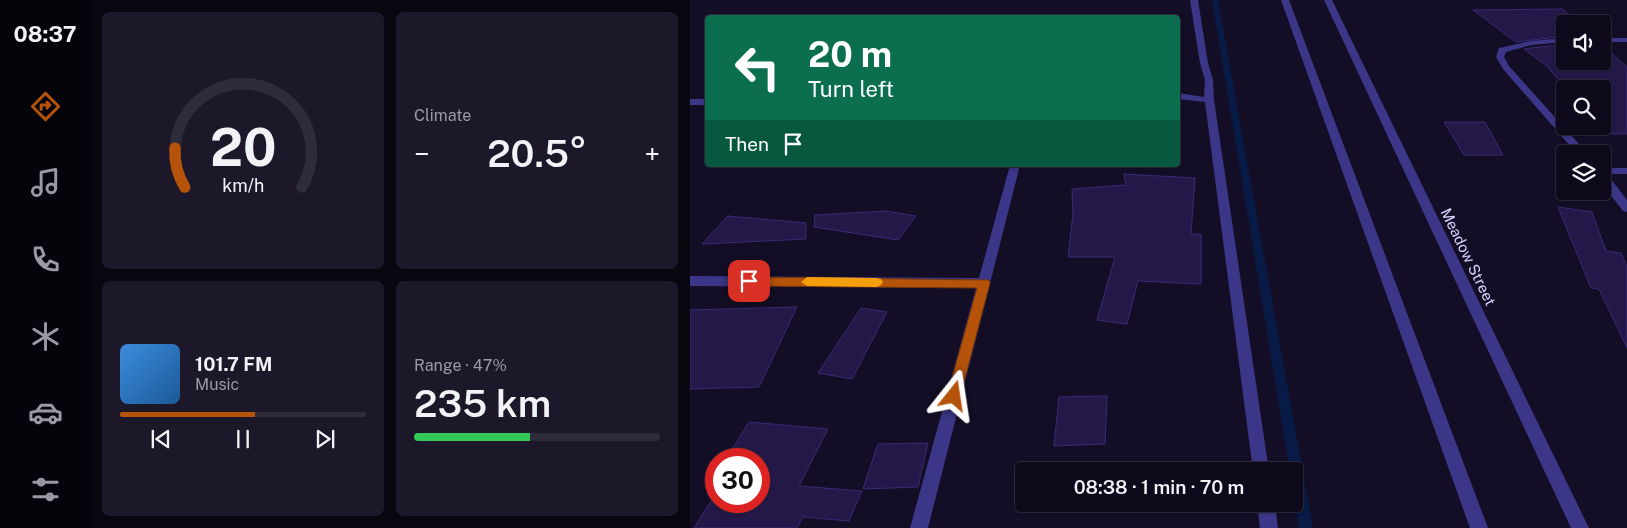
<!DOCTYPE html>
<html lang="en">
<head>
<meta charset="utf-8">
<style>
  :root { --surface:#0e0a1c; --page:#1c1829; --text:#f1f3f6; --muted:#9b9aa3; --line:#2e2b3b; --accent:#b45309 }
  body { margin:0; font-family:"Public Sans",sans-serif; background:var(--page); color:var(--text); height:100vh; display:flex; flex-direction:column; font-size:19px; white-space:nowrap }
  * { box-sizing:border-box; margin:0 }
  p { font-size:16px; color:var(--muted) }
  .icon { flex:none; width:28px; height:28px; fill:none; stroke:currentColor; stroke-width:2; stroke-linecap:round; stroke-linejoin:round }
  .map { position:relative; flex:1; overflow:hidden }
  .side { display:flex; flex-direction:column; gap:12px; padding:12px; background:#08060f; width:600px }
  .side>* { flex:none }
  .banner { position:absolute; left:15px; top:15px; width:475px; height:152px; border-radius:5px; box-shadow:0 1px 4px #0004,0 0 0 1px var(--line); background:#0b6e4f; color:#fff; overflow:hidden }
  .controls { position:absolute; left:866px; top:15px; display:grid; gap:10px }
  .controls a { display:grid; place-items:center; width:55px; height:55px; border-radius:5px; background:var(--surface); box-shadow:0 1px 4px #0004,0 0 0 1px var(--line); font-size:25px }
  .speed { position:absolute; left:15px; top:448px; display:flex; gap:10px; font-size:25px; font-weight:700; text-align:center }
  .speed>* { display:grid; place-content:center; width:65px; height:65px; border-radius:50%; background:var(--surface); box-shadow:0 1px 4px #0004,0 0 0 1px var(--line); line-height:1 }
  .speed .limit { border:8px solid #d22; background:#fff; color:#111 }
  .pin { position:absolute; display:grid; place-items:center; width:42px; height:42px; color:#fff; margin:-21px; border-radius:10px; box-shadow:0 2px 8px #0006 }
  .me { position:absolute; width:55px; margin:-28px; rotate:15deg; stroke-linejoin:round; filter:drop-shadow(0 0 4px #0008) }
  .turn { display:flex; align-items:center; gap:18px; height:105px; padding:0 20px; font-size:22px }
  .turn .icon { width:65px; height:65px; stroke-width:2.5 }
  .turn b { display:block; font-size:35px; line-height:42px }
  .then { display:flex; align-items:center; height:48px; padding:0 20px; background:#0003; gap:10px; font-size:19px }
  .big { font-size:38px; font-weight:600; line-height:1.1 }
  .side .card { flex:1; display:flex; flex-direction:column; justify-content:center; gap:8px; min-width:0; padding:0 18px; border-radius:8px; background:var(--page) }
  .side .dial { align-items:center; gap:0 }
  .dial svg { height:130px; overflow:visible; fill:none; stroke:var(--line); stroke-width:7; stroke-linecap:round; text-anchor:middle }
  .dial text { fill:var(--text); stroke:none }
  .song { display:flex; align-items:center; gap:15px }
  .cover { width:60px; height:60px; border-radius:8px; background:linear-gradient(135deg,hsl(210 70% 55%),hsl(210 70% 35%)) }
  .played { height:5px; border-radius:2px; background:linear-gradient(90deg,var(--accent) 55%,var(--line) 55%) }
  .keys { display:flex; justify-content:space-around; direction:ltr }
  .heat { display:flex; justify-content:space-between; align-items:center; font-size:28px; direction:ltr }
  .charge { height:8px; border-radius:4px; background:linear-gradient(90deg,#34c759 47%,var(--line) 0) }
  .side .tiles { flex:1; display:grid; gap:12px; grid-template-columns:repeat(2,1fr) }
  .trip { position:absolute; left:325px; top:462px; width:288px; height:50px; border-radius:5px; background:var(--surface); box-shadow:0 1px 4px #0004,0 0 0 1px var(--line); font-weight:600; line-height:50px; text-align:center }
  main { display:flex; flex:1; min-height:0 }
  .tab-bar { display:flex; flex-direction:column; width:90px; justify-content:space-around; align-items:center; background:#06040b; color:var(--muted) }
  .tab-bar .icon { width:35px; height:35px }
  .tab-bar .on { color:var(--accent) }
  .tab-bar b { font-size:22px; color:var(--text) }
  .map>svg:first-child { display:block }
</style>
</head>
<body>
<main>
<nav class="tab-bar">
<b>08:37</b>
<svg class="icon on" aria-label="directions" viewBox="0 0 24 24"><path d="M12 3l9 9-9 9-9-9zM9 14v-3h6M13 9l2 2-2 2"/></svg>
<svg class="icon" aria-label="music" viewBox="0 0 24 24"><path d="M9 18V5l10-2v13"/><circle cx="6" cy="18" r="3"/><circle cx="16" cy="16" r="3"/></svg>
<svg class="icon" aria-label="phone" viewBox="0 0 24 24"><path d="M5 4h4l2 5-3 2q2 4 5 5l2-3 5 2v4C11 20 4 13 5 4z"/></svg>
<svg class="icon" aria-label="climate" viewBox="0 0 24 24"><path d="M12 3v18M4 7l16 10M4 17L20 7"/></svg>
<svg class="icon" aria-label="car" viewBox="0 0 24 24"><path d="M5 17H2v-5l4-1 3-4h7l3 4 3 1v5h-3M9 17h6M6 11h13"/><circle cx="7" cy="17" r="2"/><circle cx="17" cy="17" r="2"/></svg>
<svg class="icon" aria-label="filters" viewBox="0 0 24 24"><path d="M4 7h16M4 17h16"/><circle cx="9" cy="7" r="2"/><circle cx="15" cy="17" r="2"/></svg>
</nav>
<section class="side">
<div class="tiles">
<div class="card dial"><svg viewBox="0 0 100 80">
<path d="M14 69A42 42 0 1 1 86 69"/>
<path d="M14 69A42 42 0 0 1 8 45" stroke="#b45309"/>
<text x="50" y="56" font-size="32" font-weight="700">20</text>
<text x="50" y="72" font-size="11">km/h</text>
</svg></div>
<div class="card"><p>Climate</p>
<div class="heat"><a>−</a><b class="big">20.5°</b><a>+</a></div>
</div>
<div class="card">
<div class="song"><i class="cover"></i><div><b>101.7 FM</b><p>Music</p></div></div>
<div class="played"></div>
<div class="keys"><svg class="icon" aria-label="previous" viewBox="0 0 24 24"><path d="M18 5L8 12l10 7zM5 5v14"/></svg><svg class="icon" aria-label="pause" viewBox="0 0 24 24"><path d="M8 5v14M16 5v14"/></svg><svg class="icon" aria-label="next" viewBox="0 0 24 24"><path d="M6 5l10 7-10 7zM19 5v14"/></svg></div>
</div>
<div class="card"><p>Range · 47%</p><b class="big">235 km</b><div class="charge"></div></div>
</div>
</section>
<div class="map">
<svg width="937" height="528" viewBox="0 0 937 528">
  <rect width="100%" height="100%" fill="#130e26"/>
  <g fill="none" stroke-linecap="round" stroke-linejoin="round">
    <path fill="#071b46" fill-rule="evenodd" d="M522,0H528L623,528H609L604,497V471H600Z"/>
  </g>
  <g fill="#241848" stroke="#3b2976">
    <path d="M873,9L889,24H875V36L826,42L783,10Z"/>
    <path d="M875,44V61H912V45L937,67V134H918L911,126H912V89H876L857,66L834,49Z"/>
    <path d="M754,122H795L813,155H774Z"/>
    <path d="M434,174L505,178L501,234H511V284L448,281L437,324L407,320L425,257H378L383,214L382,189L436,185Z"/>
    <path d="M868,207L902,212L916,251L931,253L937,267V348L909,289L901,288Z"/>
    <path d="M196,211L226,216L208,240L124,227L125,215Z"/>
    <path d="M38,216L116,223V239L12,244Z"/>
    <path d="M107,307L69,387L0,389V310Z"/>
    <path d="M171,308L197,312L162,379L128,373Z"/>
    <path d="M417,396L415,444L364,446L369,397Z"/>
    <path d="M59,422L138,429L109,486L172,491L159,521L113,517L107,528H4L26,493V501H69V459H36Z"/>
    <path d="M238,443L228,487L173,489L188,444Z"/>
  </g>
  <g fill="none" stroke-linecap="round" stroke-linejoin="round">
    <g fill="#3c3688" fill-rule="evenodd">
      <path d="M500,0H508L518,63L523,80L524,100L579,471H563L515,102L488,99V93L514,97L515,80L510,63Z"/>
      <path d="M591,0H599L798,528H780Z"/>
      <path d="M634,0H642L899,528H881Z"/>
      <path d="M875,38V42L841,45L816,52L814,57L819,66L898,154H887L813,69L806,57L809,48L841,41Z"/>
      <rect x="912" y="38" width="25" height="4"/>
      <rect x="0" y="99" width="18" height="6"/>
      <path d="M320,165H330L238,528H220L286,288L0,286V276L289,278Z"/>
      <path d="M912,168H937V174H917L937,200V212L933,211L912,184Z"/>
      <path d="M567,504H585L588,528H570Z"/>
    </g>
  </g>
  <path fill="#b45309" stroke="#753606" d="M59,277L299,280L300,283L269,401L264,403L259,401L257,396L287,288L59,286L53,281Z"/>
  <path fill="#f59e0b" d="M117,277L187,278L191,279L193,282L191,285L187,287L117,286L111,282Z"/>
  <g text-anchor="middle" stroke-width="5" stroke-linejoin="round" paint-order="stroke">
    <g font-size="15" fill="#d9d3ff" stroke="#130e26">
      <text transform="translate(778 257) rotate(64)" y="5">Meadow Street</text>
    </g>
  </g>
</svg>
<div class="controls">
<a><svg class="icon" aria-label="sound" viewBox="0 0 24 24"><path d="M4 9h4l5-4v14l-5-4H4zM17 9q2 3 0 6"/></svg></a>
<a><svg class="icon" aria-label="search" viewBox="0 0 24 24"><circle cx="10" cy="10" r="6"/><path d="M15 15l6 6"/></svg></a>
<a><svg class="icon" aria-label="layers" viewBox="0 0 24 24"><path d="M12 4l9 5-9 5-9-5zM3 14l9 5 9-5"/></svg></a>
</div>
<div class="speed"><div class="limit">30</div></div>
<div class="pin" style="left:59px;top:281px;background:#d93025"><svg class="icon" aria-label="arrive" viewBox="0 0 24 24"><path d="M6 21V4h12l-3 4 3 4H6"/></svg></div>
<svg class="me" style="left:264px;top:396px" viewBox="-20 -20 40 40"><path d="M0-17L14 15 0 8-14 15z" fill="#b45309" stroke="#fff" stroke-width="4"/></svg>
<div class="trip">08:38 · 1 min · 70 m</div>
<div class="banner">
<div class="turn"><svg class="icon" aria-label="left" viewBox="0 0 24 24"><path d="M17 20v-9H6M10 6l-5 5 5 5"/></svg><div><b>20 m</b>Turn left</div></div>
<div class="then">Then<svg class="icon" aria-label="arrive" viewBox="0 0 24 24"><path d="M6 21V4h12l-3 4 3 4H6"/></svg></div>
</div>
</div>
</main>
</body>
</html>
